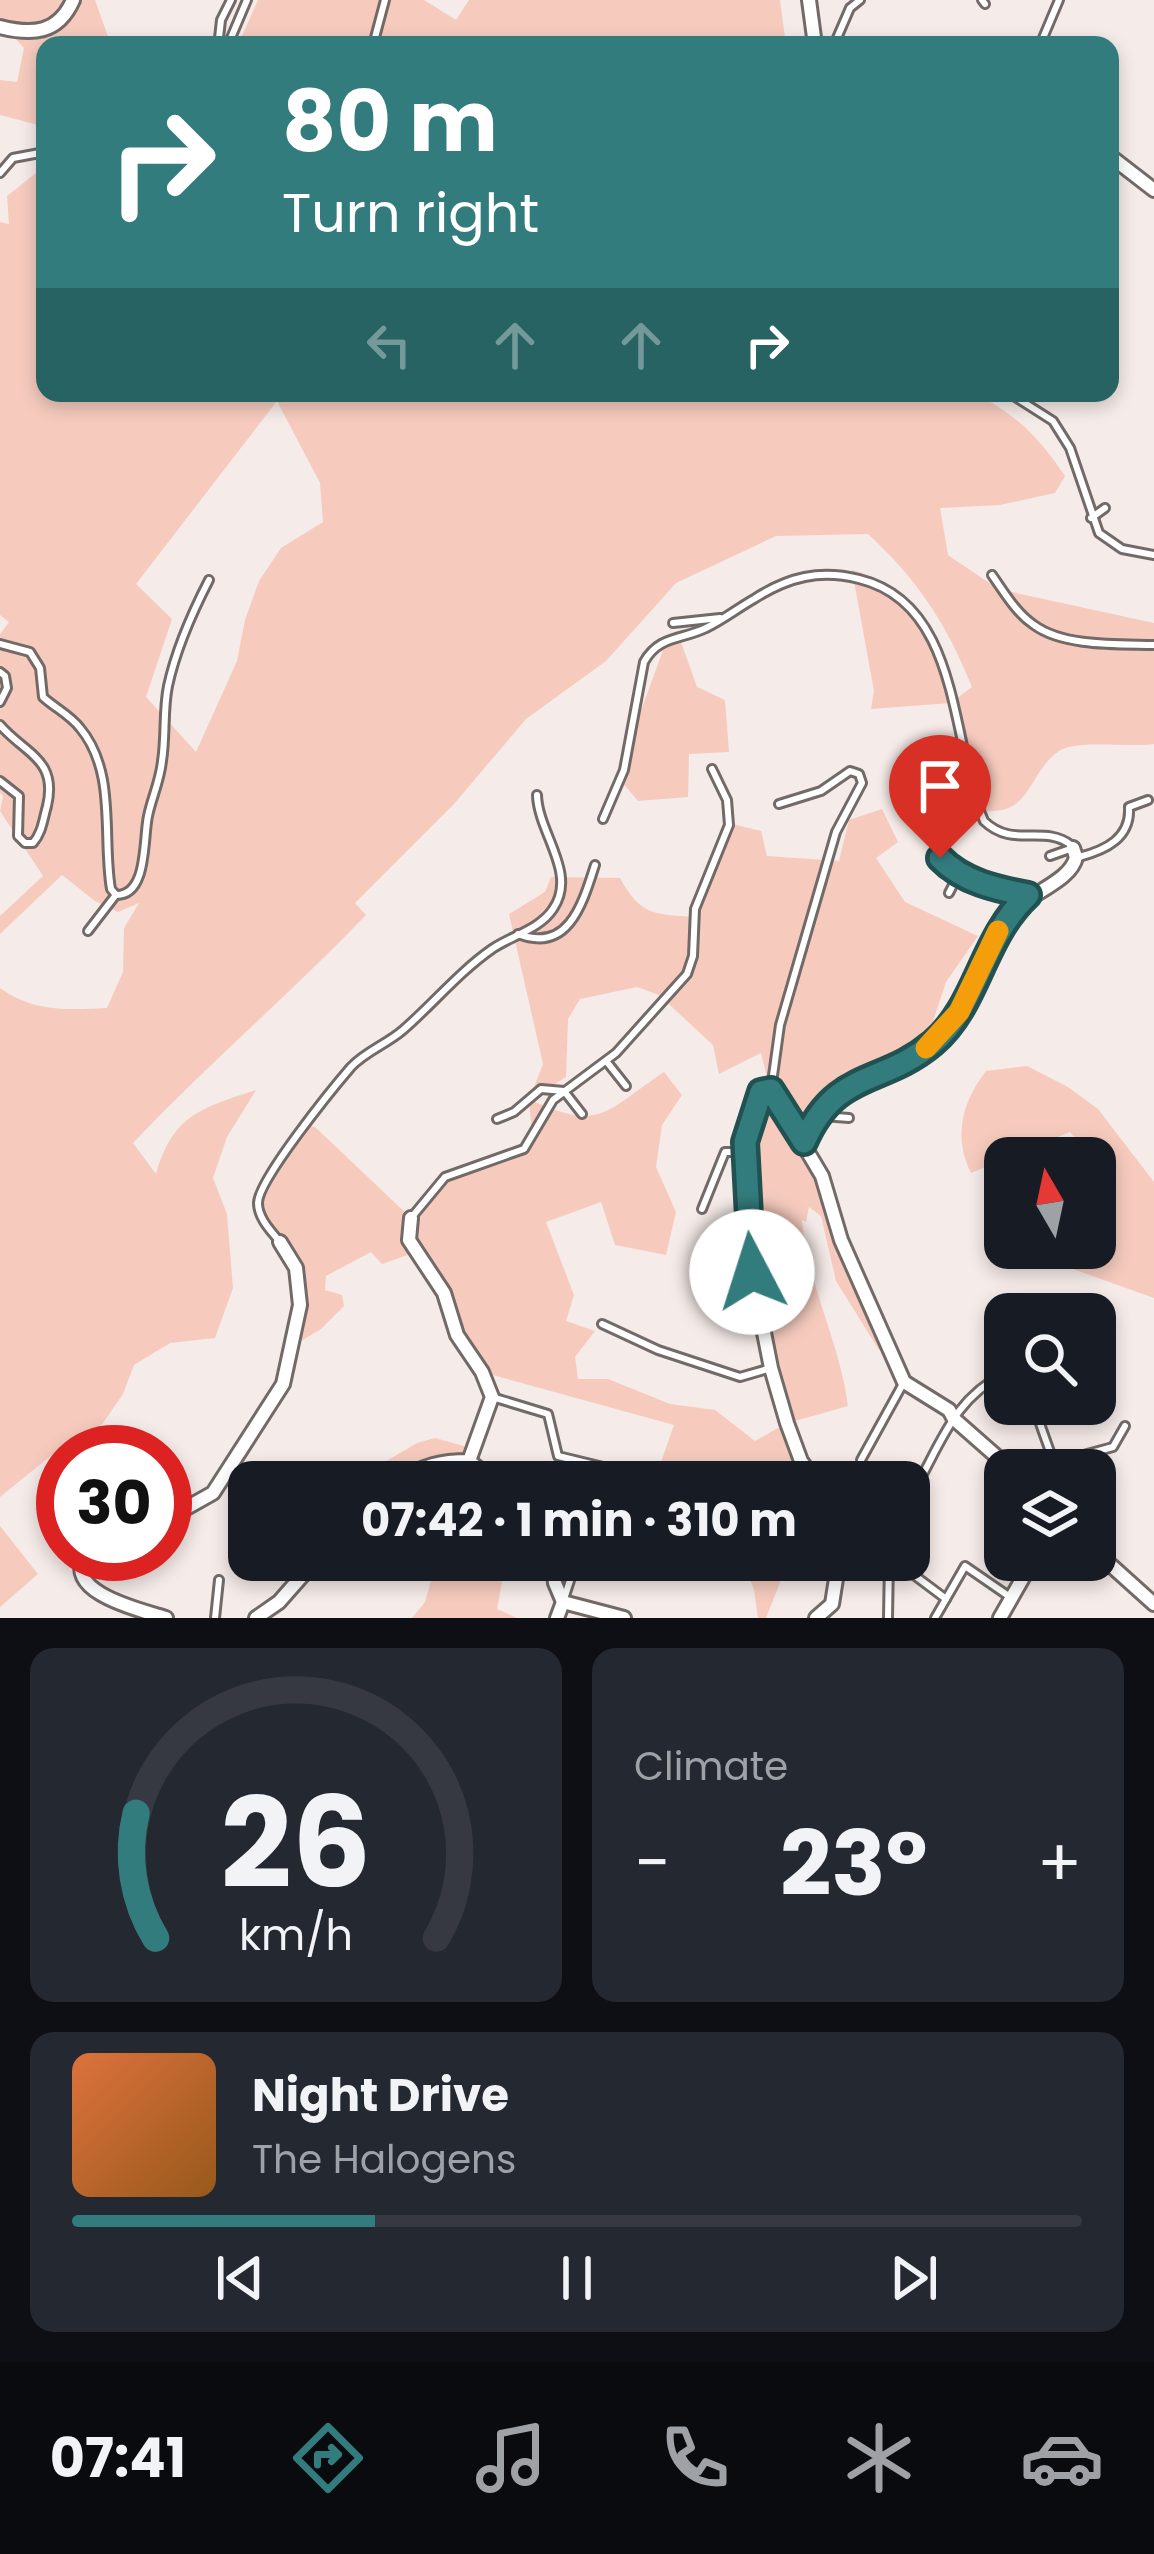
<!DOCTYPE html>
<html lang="en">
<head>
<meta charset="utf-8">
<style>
  :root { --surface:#171b24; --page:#242831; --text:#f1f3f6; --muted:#9ea1a6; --line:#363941; --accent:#337c7d }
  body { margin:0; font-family:Poppins,sans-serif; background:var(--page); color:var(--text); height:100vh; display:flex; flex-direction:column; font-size:45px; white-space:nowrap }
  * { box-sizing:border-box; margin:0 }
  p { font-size:39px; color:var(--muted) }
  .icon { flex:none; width:66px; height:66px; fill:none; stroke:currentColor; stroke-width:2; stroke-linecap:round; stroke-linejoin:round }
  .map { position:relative; height:1618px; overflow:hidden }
  .sheet { display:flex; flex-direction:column; gap:30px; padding:30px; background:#0d0f14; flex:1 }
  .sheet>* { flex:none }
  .top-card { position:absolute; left:36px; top:36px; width:1083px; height:366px; border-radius:24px; box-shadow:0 6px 18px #0003; background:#337c7d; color:#fff; overflow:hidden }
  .needle { width:78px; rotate:351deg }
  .tools { position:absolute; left:984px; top:1137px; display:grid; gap:24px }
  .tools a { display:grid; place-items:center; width:132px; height:132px; border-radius:24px; background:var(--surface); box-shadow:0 6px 18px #0003; font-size:60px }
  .speed { position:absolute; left:36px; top:1425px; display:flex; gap:24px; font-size:60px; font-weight:700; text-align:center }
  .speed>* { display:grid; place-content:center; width:156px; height:156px; border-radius:50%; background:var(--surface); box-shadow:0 6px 18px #0003; line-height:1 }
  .speed .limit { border:18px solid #d22; background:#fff; color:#111 }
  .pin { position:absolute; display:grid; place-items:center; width:102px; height:102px; color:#fff; margin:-123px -51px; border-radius:50% 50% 50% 0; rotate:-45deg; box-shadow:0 0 12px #0007 }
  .pin .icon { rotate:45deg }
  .me { position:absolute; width:132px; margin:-66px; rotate:355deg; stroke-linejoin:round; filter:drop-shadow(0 0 9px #0008) }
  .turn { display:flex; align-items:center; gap:42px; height:252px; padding:0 48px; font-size:54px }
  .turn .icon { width:156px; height:156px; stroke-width:2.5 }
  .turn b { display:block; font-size:84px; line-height:102px }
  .lanes { display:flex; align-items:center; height:114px; padding:0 48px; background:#0003; justify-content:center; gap:60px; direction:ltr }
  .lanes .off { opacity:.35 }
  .big { font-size:90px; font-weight:700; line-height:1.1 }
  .sheet .tile { flex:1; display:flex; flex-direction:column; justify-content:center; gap:18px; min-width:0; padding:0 42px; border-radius:24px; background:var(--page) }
  .sheet .dial { align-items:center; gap:0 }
  .dial svg { height:312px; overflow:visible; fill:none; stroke:var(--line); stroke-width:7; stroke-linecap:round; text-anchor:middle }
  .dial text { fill:var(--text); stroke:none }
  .song { display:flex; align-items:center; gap:36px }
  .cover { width:144px; height:144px; border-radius:18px; background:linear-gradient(135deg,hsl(20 70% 55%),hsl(30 70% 35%)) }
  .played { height:12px; border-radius:6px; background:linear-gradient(90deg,var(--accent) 30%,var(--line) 30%) }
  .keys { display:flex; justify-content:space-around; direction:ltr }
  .heat { display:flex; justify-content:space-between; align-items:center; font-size:66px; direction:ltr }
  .sheet .tiles { flex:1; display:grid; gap:30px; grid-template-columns:1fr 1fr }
  .tile:last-child { grid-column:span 2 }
  .trip { position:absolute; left:228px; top:1461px; width:702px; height:120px; border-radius:24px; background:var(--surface); box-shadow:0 6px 18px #0003; font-weight:700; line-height:120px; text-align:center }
  .menu { display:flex; height:192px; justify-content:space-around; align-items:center; background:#090b0e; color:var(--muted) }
  .menu .icon { width:84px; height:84px }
  .menu .current { color:var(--accent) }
  .menu b { font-size:54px; color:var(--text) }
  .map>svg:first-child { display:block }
</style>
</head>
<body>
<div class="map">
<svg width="1154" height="1618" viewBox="0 0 1154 1618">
  <rect width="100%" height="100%" fill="#f5ebe8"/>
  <g fill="#f6cbbe" fill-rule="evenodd">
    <path d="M0,0H95L111,45H45V393H972C1015,412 1039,438 1065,476L1055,493L1000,505L940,508L948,555L998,589L1154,623V744C1129,748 1077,739 1059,751C1028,772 1031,818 982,810L962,777L951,703L871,709L874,691L852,570C913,584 935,650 952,702L972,687C946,623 918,580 868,534L776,536L676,583L606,661L526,719L454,804L355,903L366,915C290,994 208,1064 133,1143L156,1174C173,1115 201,1108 256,1090L227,1137L213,1178L227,1214L233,1288L215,1338L170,1343L134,1365L123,1394L92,1439L58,1450L0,1497V988C33,1012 67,1010 107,1008L123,972L124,928L139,903L118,912L95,901L62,875L0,934V916L43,876L0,811L3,796L0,793V634L9,622L0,615V222L9,224L7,196L36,173L42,126L0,115V80L17,82L24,48L0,22ZM277,401L320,483L323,522L281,548L259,581L245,620L237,661L196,752L146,697L172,619L136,584Z"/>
    <path d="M258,0H424L456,20L469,0H780L786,45H238Z"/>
    <path d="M677,631L697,687L725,700L729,752L689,754L688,797L638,801L617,776L665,645Z"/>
    <path d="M882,809L898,842L876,858L905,902L978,936L946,982L925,1045L842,1087L804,1141L889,1345L879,1350L836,1281L821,1216L809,1207L806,1222L802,1220C807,1284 840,1342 848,1406L788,1423L816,1482H654L674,1425L482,1372L457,1335L444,1292L416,1252L382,1264L371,1252L326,1276L325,1290L342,1295L344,1306L321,1329L291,1347C296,1322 303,1297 296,1271C289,1246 253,1225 259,1197C264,1171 291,1147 307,1126L315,1127L411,1218C424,1201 435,1186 454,1175C486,1157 504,1167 532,1132L529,1100L543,1064L509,914L545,892L551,877L620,878C641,916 654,914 695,917L728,823L761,831L767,856L839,861L849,820ZM637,987L659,995L713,1045L719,1074L761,1053L770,1089C765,1096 756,1104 753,1111C729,1162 770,1365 787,1423L755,1441L715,1410L670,1404L608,1379H578L575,1357L595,1331L566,1321L574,1295L546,1222L601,1202L615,1245L666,1255L676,1212L656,1167L662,1125L682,1095L664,1072C604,1112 601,1132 530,1100L566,1077L568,1019L580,999Z"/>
    <path d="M1027,1066L1068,1087L1098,1109L1154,1182V1298L1014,1248H1095L1098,1163L1070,1132L971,1173C953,1137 962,1102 986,1071Z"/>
    <path d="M435,1438L474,1449L469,1461L449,1482H351L417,1443Z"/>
    <path d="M0,1526L38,1574L0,1607Z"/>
    <path d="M437,1560H554L553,1564L504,1571L497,1609L517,1618H412L425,1602Z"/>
    <path d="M743,1560H789L766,1618H758L754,1590Z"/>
  </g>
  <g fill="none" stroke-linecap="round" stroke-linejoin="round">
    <defs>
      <g id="service">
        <path d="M982,0L985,4"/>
        <path d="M219,38L221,20L231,0"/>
        <path d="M228,45L247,0"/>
        <path d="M373,45L385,0"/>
        <path d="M834,45L850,8L860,0"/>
        <path d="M1040,45L1059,0"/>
        <path d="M0,173L13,158L45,152"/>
        <path d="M1009,393L1053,421L1070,448L1099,533L1122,549L1154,555"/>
        <path d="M1091,518L1105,508"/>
        <path d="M992,575C1004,592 1016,613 1034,625C1064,647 1119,644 1154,645"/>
        <path d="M673,623L720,618"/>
        <path d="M0,644L30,652L40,668L43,697C55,708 70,715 80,728C117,772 102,837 111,889L116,895C148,896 143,839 148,816C152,797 160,781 162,761C166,736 163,710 168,686C176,649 192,613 209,580"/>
        <path d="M0,672L5,676L7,688L0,702"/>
        <path d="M0,725C25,754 58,759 47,806C43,820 42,833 33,843H25L18,836L19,796L0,781"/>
        <path d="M952,751L972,784"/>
        <path d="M603,819L624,770L644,662C659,635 682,640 706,628C723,620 738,608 754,599C788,577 820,569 859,579C962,604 950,743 984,821C1013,849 1044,824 1071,845"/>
        <path d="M1050,856L1070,849"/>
        <path d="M1079,857C1106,850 1131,838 1129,807L1148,800"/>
        <path d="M940,858C963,882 997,889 1029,895"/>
        <path d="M949,893L959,873"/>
        <path d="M88,931L115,896"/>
        <path d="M518,934C569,954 583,902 595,865"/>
        <path d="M607,1062L626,1086"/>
        <path d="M771,1090L780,1025L836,832L862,783L859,774L850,771L821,791L779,804"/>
        <path d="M823,1116L849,1118"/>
        <path d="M497,1119L514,1112L541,1089L564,1091L582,1114"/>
        <path d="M702,1209L725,1152H739L742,1161"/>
        <path d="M411,1218L445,1177L524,1149L553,1100L616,1053L687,974L693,956L695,909L729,825L727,800L712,769"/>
        <path d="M280,1242C271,1231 258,1218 258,1203C258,1180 333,1088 351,1067C366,1051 387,1044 403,1030C433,1004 459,972 492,949C511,936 540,929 553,909C578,873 538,833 537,795"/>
        <path d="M602,1324L658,1350L740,1377L771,1368"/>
        <path d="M492,1397L548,1414L558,1456L620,1471"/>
        <path d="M1038,1418L1054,1463"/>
        <path d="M861,1460L904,1382"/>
        <path d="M1042,1470L1054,1463L1113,1447L1125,1426"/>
        <path d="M915,1489C942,1441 954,1399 1005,1373"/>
        <path d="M894,1560L946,1599L935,1618"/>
        <path d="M564,1599L576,1562"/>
        <path d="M946,1599L965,1566L1010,1597"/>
        <path d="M215,1618L219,1580"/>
        <path d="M888,1618L889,1560"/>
      </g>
      <g id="minor">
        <path d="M809,0L815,45"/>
        <path d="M0,27C32,35 58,34 73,0"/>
        <path d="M1110,156L1154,190"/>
        <path d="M804,1141C836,1069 882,1086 933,1043C972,1010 977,954 1008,916C1026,894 1071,882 1076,857L1073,848"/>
        <path d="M469,1461L495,1482"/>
        <path d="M400,1482C422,1465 442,1461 469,1461L492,1397L482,1372L457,1335L444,1293L409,1240L411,1218"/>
        <path d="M816,1482L801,1461L787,1423L771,1368L752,1272L745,1142L761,1092L771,1090L822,1176L841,1240L904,1382L949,1410L954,1419L1012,1470"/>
        <path d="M165,1520L213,1493L283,1384L300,1305L296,1268L280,1242"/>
        <path d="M1095,1551L1154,1604"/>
        <path d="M86,1554C61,1592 140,1610 166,1618"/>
        <path d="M552,1560L555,1583L563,1602"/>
        <path d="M256,1618L279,1602L316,1560"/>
        <path d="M557,1618L563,1602L624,1618"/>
        <path d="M816,1618L832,1604L839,1560"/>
        <path d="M1000,1618L1033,1560"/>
      </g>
    </defs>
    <use href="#service" stroke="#726a67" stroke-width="12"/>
    <use href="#minor" stroke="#726a67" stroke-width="18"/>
    <use href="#service" stroke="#fff" stroke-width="6"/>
    <use href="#minor" stroke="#fff" stroke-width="12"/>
  </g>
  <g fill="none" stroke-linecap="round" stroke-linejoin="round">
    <defs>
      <path id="route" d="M752,1272L745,1142L761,1092L771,1090L804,1142C836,1069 882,1086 933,1043C978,1005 981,939 1028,895C997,889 963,882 940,858"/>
    </defs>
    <use href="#route" stroke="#215151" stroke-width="30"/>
    <use href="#route" stroke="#337c7d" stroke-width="21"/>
    <path stroke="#f59e0b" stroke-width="21" d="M926,1048L959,1012L998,931"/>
  </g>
</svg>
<div class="tools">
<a><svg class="needle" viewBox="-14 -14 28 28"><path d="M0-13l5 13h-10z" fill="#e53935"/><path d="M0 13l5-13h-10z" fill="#9ea1a6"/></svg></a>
<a><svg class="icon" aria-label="search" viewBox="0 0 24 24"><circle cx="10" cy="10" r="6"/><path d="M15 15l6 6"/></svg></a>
<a><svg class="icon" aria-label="layers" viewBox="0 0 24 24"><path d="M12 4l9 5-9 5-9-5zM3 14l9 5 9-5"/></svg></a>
</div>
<div class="speed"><div class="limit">30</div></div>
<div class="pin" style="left:940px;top:858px;background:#d93025"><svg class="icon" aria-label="arrive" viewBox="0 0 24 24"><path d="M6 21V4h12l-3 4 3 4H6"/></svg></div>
<svg class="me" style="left:752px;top:1272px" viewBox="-20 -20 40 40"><circle r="19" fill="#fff"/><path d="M0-13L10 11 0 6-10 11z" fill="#337c7d"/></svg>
<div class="trip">07:42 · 1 min · 310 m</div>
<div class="top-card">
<div class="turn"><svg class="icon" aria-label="right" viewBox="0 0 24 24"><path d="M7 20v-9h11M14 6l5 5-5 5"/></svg><div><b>80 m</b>Turn right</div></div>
<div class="lanes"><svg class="icon off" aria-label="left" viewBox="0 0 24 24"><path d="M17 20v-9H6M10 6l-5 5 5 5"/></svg><svg class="icon off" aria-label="ahead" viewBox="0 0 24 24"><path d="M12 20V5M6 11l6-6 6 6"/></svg><svg class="icon off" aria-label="ahead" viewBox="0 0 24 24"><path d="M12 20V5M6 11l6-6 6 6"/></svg><svg class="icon" aria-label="right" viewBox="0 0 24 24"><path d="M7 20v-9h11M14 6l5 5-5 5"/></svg></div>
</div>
</div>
<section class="sheet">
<div class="tiles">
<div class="tile dial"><svg viewBox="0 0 100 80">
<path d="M14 69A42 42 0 1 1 86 69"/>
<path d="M14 69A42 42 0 0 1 9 37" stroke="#337c7d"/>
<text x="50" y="56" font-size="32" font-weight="700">26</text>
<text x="50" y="72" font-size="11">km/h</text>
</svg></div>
<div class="tile"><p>Climate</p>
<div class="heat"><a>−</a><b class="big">23°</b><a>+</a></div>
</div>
<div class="tile">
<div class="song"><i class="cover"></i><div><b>Night Drive</b><p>The Halogens</p></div></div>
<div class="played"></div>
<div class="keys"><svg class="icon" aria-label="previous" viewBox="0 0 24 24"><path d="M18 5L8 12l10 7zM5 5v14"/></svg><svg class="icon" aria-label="pause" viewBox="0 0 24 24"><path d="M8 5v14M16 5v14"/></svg><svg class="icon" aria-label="next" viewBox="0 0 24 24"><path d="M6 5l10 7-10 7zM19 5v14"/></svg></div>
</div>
</div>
</section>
<nav class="menu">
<b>07:41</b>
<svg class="icon current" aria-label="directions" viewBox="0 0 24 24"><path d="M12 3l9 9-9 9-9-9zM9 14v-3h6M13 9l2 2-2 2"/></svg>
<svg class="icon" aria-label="music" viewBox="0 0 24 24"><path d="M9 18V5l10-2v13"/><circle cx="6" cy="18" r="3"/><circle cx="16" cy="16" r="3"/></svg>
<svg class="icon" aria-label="phone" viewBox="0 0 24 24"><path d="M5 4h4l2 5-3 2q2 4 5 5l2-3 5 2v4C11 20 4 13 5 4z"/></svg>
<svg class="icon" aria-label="climate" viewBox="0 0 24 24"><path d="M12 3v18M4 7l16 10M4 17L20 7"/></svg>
<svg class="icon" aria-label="car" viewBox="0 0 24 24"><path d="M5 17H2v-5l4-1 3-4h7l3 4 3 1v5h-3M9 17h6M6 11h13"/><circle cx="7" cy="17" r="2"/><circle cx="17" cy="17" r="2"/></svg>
</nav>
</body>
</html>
